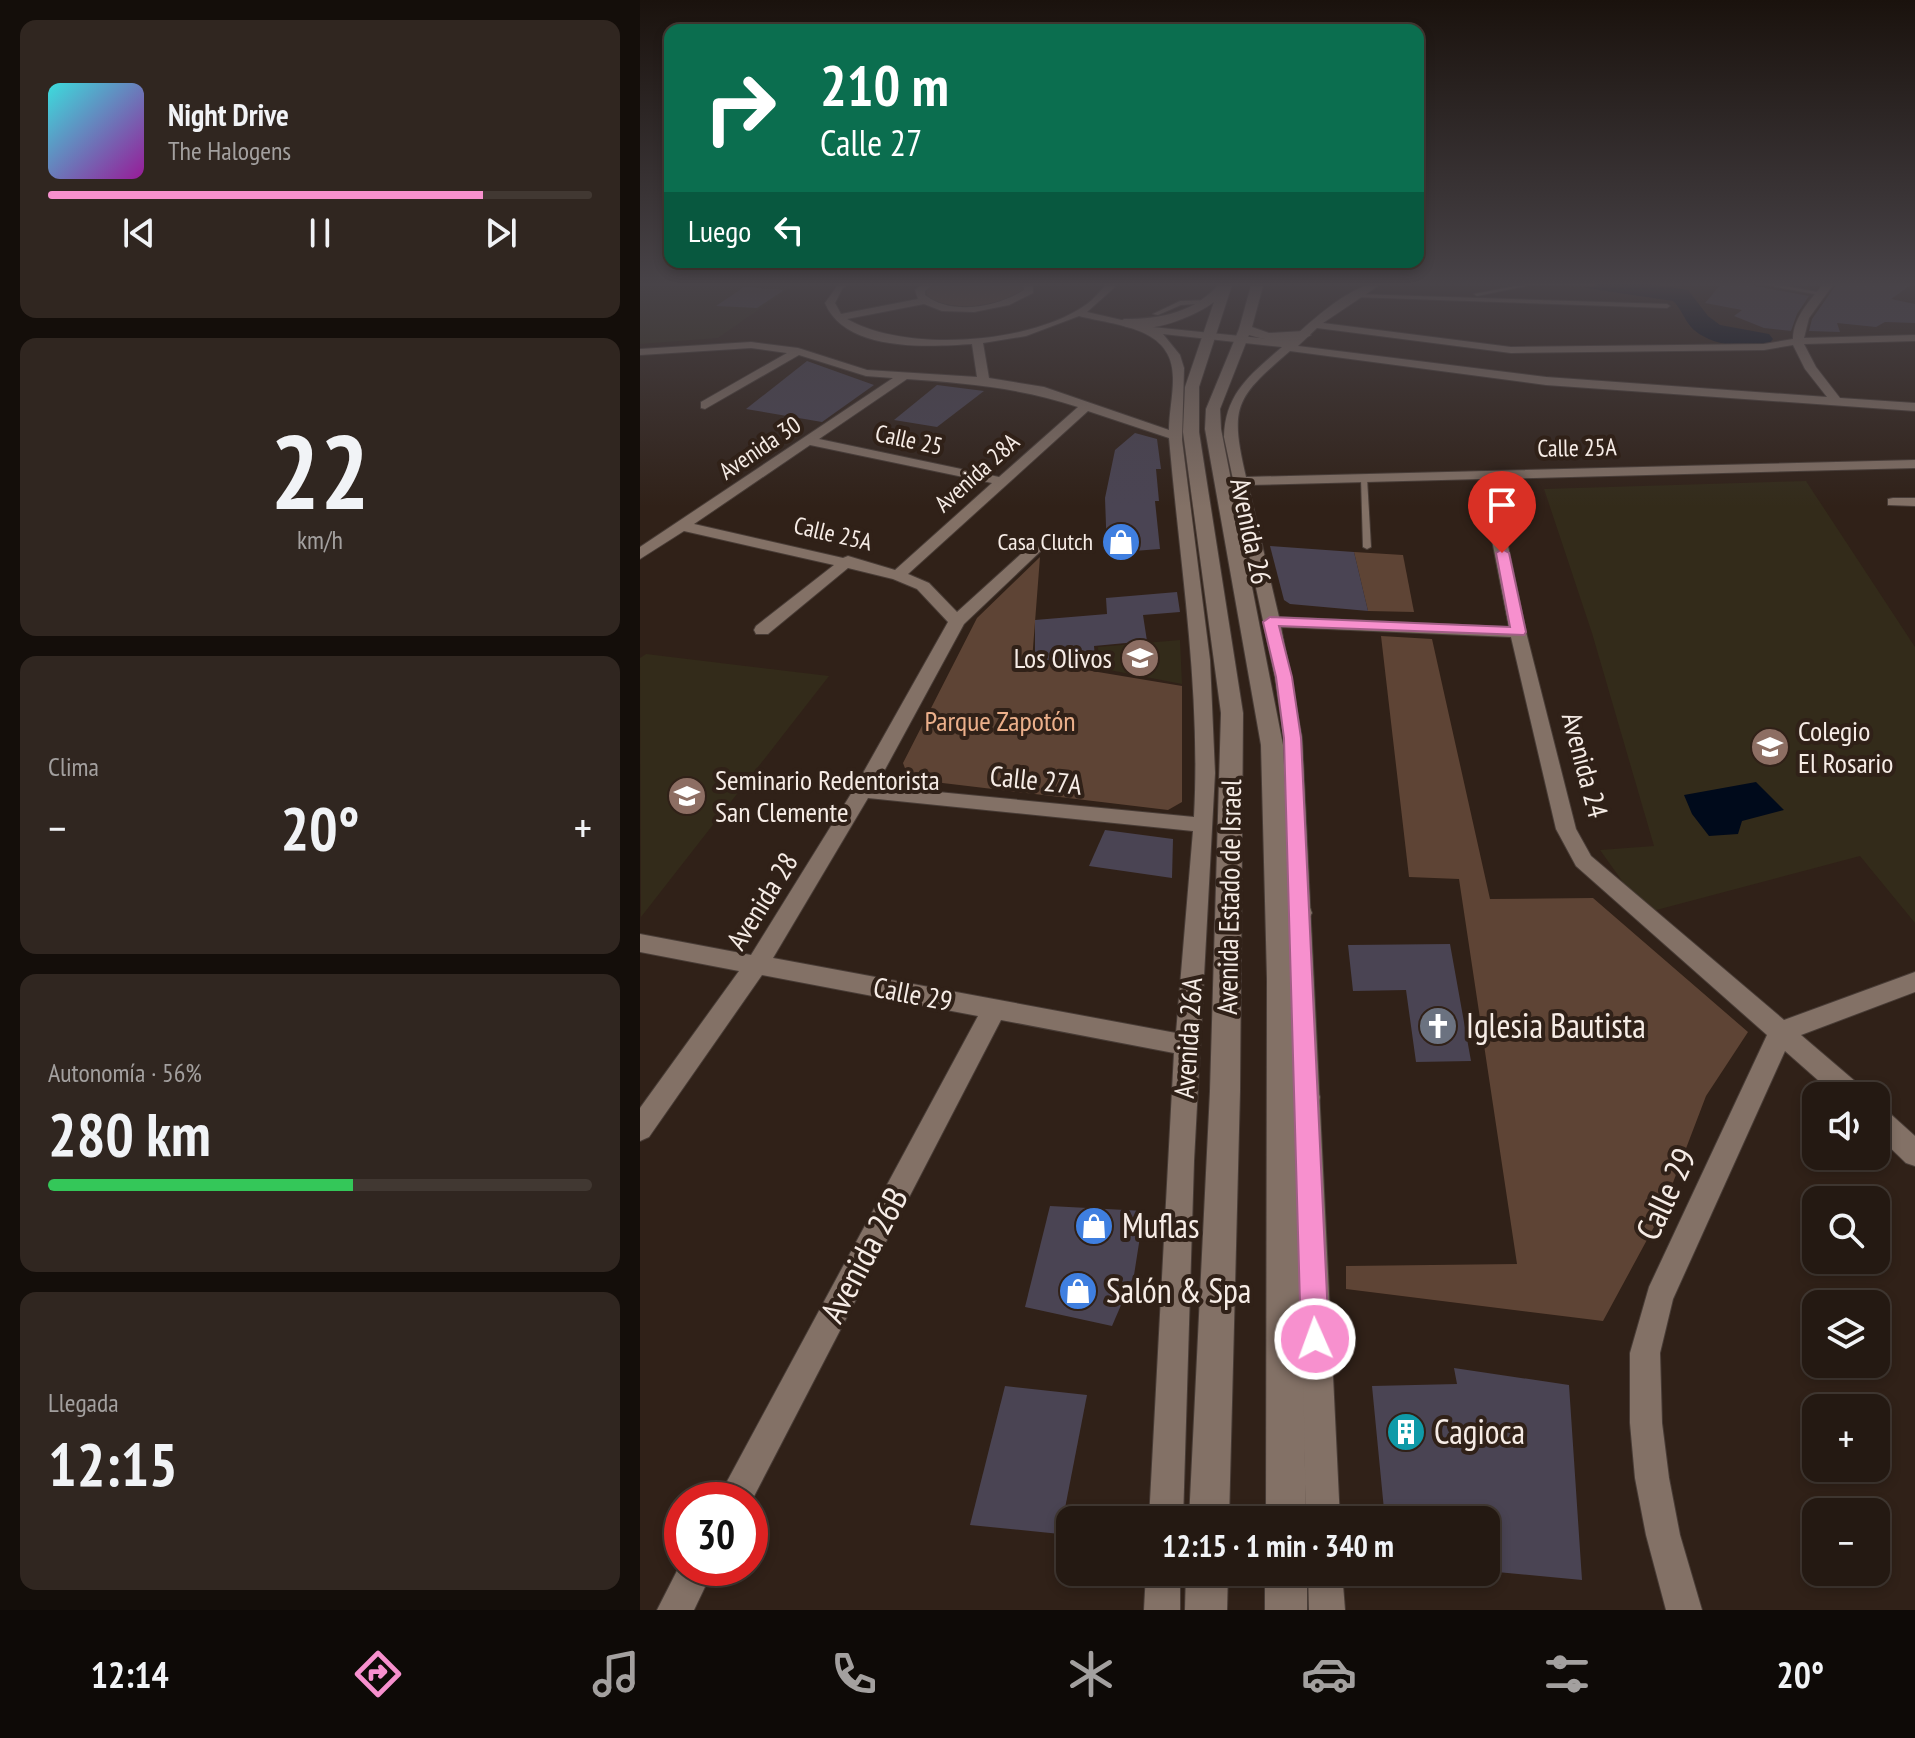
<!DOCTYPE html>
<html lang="es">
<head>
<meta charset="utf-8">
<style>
  :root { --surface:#241912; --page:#302620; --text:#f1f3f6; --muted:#a3a09f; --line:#413832; --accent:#f790ce }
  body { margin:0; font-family:"PT Sans Narrow",sans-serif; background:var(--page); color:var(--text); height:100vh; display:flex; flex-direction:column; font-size:30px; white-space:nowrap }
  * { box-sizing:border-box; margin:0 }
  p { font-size:26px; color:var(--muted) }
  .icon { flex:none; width:44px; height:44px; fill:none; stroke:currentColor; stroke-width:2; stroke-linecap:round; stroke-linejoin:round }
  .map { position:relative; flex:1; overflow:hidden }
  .details { display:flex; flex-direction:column; gap:20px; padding:20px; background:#140e0a; width:640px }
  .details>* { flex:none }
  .hud { position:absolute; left:24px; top:24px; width:760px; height:244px; border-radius:16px; box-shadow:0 4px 12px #0003,0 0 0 2px var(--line); background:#0b6e4f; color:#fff; overflow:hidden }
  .buttons { position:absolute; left:1162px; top:1082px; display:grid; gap:16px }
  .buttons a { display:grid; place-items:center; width:88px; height:88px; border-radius:16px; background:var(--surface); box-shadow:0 4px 12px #0003,0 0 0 2px var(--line); font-size:40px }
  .speed { position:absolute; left:24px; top:1482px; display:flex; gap:16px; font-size:40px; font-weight:700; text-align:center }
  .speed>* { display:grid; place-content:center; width:104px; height:104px; border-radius:50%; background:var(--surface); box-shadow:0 4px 12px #0003,0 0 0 2px var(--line); line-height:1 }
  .speed .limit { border:12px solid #d22; background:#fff; color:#111 }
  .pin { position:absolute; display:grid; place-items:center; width:68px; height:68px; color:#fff; margin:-82px -34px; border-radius:50% 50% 50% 0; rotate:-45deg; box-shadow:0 0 8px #0007 }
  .pin .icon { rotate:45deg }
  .me { position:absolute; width:88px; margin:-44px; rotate:358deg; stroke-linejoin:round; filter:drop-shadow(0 0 6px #0008) }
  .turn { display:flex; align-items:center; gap:28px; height:168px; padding:0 24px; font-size:36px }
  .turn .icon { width:104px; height:104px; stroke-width:2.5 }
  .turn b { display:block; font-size:56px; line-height:68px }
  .then { display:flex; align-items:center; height:76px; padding:0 24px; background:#0003; gap:16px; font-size:30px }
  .big { font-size:60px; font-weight:600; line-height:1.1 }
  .details .widget { flex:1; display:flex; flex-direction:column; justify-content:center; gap:12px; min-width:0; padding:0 28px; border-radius:16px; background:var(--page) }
  .details .dial { align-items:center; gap:0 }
  .dial b { font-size:104px; line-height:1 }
  .song { display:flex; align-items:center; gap:24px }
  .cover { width:96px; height:96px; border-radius:12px; background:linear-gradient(135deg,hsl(180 70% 55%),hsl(300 70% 35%)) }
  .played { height:8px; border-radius:4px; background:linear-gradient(90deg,var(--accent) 80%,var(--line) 80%) }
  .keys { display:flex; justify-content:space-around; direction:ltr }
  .heat { display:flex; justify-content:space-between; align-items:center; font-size:44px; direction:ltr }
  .charge { height:12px; border-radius:6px; background:linear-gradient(90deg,#34c759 56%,var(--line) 0) }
  .trip { position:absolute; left:416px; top:1506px; width:444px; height:80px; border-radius:16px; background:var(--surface); box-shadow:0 4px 12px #0003,0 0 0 2px var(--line); font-weight:600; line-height:80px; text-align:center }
  .tab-bar { display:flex; height:128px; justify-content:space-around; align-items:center; background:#0e0a07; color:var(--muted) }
  .tab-bar .icon { width:56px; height:56px }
  .tab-bar .selected { color:var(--accent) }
  .tab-bar b { font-size:36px; color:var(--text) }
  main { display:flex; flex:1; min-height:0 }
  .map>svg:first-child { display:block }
</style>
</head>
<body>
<main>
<section class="details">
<div class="widget">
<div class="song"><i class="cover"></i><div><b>Night Drive</b><p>The Halogens</p></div></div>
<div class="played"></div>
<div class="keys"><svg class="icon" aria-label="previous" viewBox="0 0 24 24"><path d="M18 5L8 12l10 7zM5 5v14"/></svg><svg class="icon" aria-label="pause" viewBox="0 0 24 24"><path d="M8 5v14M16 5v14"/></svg><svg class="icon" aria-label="next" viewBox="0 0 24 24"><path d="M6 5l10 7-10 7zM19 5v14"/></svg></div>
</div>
<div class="widget dial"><b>22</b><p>km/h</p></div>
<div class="widget"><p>Clima</p>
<div class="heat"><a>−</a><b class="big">20°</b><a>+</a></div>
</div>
<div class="widget"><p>Autonomía · 56%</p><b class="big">280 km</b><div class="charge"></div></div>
<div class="widget"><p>Llegada</p><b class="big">12:15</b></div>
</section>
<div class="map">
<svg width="1275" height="1610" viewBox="0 0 1275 1610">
  <rect width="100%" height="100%" fill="#302118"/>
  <g fill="#332b1a">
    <path d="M0,282H158L78,338L0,344Z"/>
    <path d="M1166,481L1275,647V923L1220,856L1005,913L960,850L1014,846L952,633L904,489Z"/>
    <path d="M540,640L542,684L459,668L458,647Z"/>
    <path d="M6,654L189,676L1,917L0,658Z"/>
  </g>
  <g fill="#5e4435">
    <path d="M296,282H382L385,287C369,313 311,309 287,299L286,289Z"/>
    <path d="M714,552L763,555L774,612L728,611Z"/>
    <path d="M400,557L392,661L542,686V802L528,810L269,779L263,763L337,618Z"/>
    <path d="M741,636L792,639L850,899L953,898L1108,1032L1066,1096L1021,1214L963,1321L706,1289V1266L877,1264L819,879L769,877Z"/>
  </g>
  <path fill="#000a1b" d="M1116,782L1144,810L1102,821L1098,834L1069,836L1052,814L1044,795Z"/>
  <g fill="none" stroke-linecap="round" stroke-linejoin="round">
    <path fill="#000a1b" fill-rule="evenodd" d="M941,282H997L1048,290L1068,316L1080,325L1129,334L1133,339L1129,344C1107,350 1067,345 1051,327C1044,319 1041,308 1033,301L952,289L944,287Z"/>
  </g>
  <g fill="#4a4453">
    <path d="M1083,282H1111L1115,286L1169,296L1157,314L1151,331L1124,328L1094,316L1102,310L1065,303Z"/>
    <path d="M1198,282H1275L1251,299L1275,304V323L1245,322L1236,327L1197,323L1200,332L1169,331L1172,319Z"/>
    <path d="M104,287L144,290L117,308L76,306Z"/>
    <path d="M167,361L234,385L182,422L106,409Z"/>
    <path d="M297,385L344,391L297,427L254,420Z"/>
    <path d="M495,433L517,439L521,469H516L519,501H515L520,549L467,553L465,498L475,450Z"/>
    <path d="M630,546L714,552L728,611L650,604L644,600Z"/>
    <path d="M537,592L540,612L503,615L507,641L454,646L456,668L395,658V620L467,614L466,598Z"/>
    <path d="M465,830L533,839L532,878L449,866Z"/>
    <path d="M810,944L831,1061L776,1062L766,990L713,991L708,945Z"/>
    <path d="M410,1206L504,1211L494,1275L472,1326L385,1307Z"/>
    <path d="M814,1368L929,1385L942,1580L857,1572L846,1520H745L732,1386L817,1384Z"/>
    <path d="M365,1386L447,1395L420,1534L330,1525Z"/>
  </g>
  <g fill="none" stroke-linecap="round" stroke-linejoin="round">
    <defs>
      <g id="lane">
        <path d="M1114,282H1123L1183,293L1180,295L1116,283Z"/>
        <path d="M891,283L953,284L955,285L953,286L891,285L837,296L834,294Z"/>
        <path d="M715,294L1027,304L1030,306L1027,308L713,297Z"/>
        <path d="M568,300L570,303L541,305L518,315L513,314L540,301Z"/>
        <path d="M724,476L727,478L731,547L727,549L723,547L721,478Z"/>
      </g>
      <g id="street">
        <path d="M200,282H211L202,289L195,303L201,314L278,299L275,290L285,282H296L285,291V295C312,316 357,307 384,290L383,282H393V293L369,305L334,312L302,311L284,304L207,319C266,353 392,344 447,304C454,299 459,292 465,286L464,282H474L475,287L447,312L512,327L649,341C672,321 712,282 744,282L683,323L871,347L1124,344L1153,339C1153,317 1172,298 1185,282H1195L1169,318L1164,338L1275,335V341L1164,344L1176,367L1200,398L1275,403V411L906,385L650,351C596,398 589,405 606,477L1275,460V468L854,479L886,632L936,829L951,856L1144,1020L1275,972V992L1161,1035L1223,1088L1227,1096H1196L1145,1051L1033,1299L1020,1353L1022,1423L1029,1478L1040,1535L1062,1610H1026L1006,1535L995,1478L990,1423V1353L1009,1287L1127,1035L936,866L916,829L871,637L641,627L662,738L700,1520H666L644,738L635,677L584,437C585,393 611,374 642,347L523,334L540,355L544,368L542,440L570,660L575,773L554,1161L543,1520H509L534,1053L361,1020L110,1504V1500H77L338,1016L122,975L9,1137L0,1141V1108L99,971L0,952V934L111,955L214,789L308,622L277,589L253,579L208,568L128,634H116L114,630L116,626L194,565L44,531L0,559V547L253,378L226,376L159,355L65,409L61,408V402L147,353L111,348L0,355V349L111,342L158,348L227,370L337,377L332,344C288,347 205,352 185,303ZM439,316C478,326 534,327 533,379C533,396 529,413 529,430L404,387L349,378L343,343L386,336ZM677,328L871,353L1124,350L1153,345L1165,369L1187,397L906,377L658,346ZM267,379C326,383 381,388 438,407L359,477L179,439ZM448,411L529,438C540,565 561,689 554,817L236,786L324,624L405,547L397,542L392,544L317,612L289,583L268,574ZM170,445L352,483L255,570L208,556L203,558L54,524ZM840,479L869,627L639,617L608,485ZM228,798L553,831L536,1033L133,958Z"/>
        <path d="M1253,498H1275V506L1248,505V499Z"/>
        <path d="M1236,1105L1245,1109L1275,1136V1166L1266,1163L1236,1134Z"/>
        <path d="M42,1561V1568H74L54,1610H17Z"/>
        <path d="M506,1572H540V1610H504Z"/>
        <path d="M668,1572H702L705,1610H669Z"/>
      </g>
      <g id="secondary">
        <path d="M581,282H593L559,387V432L603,713L600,1091L589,1520H549L570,1091L581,713L543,432L545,387L574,302C554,317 501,339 478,323L484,319C522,319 556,312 581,282Z"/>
        <path d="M612,282H624L612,327L629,333L664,331L671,335C655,345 627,341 609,335L580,409L581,429L643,745L649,866L657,874L672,913L668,920L659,923L652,921L657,1086L665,1083L676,1087L680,1097L667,1145L659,1157L666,1520H626L627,979L621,745L565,429L566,409L599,329Z"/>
        <path d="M546,1572H588L587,1610H545Z"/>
        <rect x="625" y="1572" width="42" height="38"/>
      </g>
    </defs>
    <use href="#lane" stroke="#483c36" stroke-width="2"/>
    <use href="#street" stroke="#483c36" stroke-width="2"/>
    <use href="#secondary" stroke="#483c36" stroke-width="2"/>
    <use href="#lane" fill="#837166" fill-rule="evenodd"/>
    <use href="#street" fill="#837166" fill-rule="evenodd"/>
    <use href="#secondary" fill="#837166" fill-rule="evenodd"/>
  </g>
  <linearGradient id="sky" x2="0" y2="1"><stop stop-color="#1a120d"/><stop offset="0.56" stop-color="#484348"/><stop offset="1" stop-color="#484348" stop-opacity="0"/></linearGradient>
  <rect width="1275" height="507" fill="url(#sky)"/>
  <path fill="#f790ce" stroke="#a15e86" stroke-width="2" d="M862,549L869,553L886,632L884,635L639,626L652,677L661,738L689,1339L685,1349L675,1353L665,1349L661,1339L644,738L636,677L623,622L630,617L870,627L856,553Z"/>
  <defs>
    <symbol id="shop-disc" viewBox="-11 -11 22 22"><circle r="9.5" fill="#3f7fe0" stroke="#302118"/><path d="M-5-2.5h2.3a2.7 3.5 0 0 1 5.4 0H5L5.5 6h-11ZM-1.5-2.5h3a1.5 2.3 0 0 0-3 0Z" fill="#fff"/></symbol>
    <symbol id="school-disc" viewBox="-11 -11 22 22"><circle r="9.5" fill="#8d6e63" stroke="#302118"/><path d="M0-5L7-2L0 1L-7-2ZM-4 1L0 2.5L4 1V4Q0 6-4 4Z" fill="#fff"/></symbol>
    <symbol id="university-disc" viewBox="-11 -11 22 22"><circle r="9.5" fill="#8d6e63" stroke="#302118"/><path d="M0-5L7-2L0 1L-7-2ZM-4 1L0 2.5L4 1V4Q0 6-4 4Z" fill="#fff"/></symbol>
    <symbol id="church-disc" viewBox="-11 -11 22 22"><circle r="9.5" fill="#6b7280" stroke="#302118"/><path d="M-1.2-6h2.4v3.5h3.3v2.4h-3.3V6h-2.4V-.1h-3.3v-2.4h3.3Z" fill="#fff"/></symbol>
    <symbol id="building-disc" viewBox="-11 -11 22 22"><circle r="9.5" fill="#0f9aa8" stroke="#302118"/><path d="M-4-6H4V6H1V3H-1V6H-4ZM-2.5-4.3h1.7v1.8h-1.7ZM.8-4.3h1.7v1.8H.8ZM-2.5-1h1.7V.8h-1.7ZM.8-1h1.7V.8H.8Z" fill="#fff"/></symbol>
  </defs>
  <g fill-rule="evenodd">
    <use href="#shop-disc" x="459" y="520" width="44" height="44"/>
    <use href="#school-disc" x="478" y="636" width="44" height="44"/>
    <use href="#school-disc" x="1108" y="725" width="44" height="44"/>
    <use href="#university-disc" x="25" y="774" width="44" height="44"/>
    <use href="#church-disc" x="776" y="1004" width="44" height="44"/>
    <use href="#shop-disc" x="432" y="1204" width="44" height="44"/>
    <use href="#shop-disc" x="416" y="1269" width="44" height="44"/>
    <use href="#building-disc" x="744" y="1410" width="44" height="44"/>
  </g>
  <g text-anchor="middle" stroke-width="8" stroke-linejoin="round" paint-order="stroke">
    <g font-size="24" fill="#f6ece6" stroke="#302118">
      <text transform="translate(269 440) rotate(12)" y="8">Calle 25</text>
      <text transform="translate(120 448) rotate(-34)" y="8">Avenida 30</text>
      <text transform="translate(937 448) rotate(-1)" y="8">Calle 25A</text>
      <text transform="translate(337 473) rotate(-42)" y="8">Avenida 28A</text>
      <text transform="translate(193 534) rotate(13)" y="8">Calle 25A</text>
    </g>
    <g font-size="24" fill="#f6ece6" stroke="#302118" text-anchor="end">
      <text x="453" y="550">Casa Clutch</text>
    </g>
    <g font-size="28" fill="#f6ece6" stroke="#302118">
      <text transform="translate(611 531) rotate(78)" y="10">Avenida 26</text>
      <text transform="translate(945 765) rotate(75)" y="10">Avenida 24</text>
      <text transform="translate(396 780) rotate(6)" y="10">Calle 27A</text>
      <text transform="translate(589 897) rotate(-89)" y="10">Avenida Estado de Israel</text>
      <text transform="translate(122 901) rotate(-58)" y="10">Avenida 28</text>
      <text transform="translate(273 994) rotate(11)" y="10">Calle 29</text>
      <text transform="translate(548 1038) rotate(-86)" y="10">Avenida 26A</text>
    </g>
    <g font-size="28" fill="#f6ece6" stroke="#302118" text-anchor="start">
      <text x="472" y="668" text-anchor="end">Los Olivos</text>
      <text x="1158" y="741">Colegio<tspan x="1158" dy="32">El Rosario</tspan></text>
      <text x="75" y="790">Seminario Redentorista<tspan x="75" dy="32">San Clemente</tspan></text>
    </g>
    <g font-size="28" fill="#ecb08b" stroke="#302118">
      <text x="360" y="731">Parque Zapotón</text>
    </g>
    <g font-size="34" fill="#f6ece6" stroke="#302118" text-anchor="start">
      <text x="826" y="1038">Iglesia Bautista</text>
      <text x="482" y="1238">Muflas</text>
      <text x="466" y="1303">Salón &amp; Spa</text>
      <text x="794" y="1444">Cagioca</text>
    </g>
    <g font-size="34" fill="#f6ece6" stroke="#302118">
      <text transform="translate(1026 1194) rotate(-65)" y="12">Calle 29</text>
      <text transform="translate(224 1255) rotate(-62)" y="12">Avenida 26B</text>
    </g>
  </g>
</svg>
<div class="buttons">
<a><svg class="icon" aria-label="sound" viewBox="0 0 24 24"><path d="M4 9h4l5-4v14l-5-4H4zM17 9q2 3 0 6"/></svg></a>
<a><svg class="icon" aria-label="search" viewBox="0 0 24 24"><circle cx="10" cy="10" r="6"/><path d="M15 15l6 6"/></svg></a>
<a><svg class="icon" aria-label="layers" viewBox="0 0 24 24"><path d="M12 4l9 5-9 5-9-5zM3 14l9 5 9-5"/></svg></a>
<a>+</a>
<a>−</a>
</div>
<div class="speed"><div class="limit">30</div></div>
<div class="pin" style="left:862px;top:553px;background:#d93025"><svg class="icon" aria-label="arrive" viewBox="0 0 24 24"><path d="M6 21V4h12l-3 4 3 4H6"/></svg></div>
<svg class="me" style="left:675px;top:1339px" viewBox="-20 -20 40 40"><circle r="17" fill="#f790ce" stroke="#fff" stroke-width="3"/><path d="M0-11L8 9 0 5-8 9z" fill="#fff"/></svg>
<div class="trip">12:15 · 1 min · 340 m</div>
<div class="hud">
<div class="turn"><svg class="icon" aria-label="right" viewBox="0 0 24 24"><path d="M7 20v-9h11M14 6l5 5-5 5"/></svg><div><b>210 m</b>Calle 27</div></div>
<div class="then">Luego<svg class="icon" aria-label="left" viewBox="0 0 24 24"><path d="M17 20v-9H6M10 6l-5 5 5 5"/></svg></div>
</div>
</div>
</main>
<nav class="tab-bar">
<b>12:14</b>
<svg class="icon selected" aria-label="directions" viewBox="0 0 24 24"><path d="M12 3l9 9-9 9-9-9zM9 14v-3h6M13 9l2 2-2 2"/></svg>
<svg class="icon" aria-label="music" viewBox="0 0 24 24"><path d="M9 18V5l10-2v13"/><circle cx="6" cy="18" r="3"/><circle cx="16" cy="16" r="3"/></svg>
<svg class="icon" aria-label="phone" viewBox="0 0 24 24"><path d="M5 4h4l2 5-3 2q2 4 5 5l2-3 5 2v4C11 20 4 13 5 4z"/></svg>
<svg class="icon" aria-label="climate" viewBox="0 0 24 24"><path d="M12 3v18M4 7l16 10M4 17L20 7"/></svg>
<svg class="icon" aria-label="car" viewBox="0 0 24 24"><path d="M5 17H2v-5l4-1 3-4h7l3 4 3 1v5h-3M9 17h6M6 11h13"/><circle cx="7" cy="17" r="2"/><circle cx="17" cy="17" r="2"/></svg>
<svg class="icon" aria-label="filters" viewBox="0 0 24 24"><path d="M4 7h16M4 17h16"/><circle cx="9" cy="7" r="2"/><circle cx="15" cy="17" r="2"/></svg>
<b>20°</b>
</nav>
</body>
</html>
